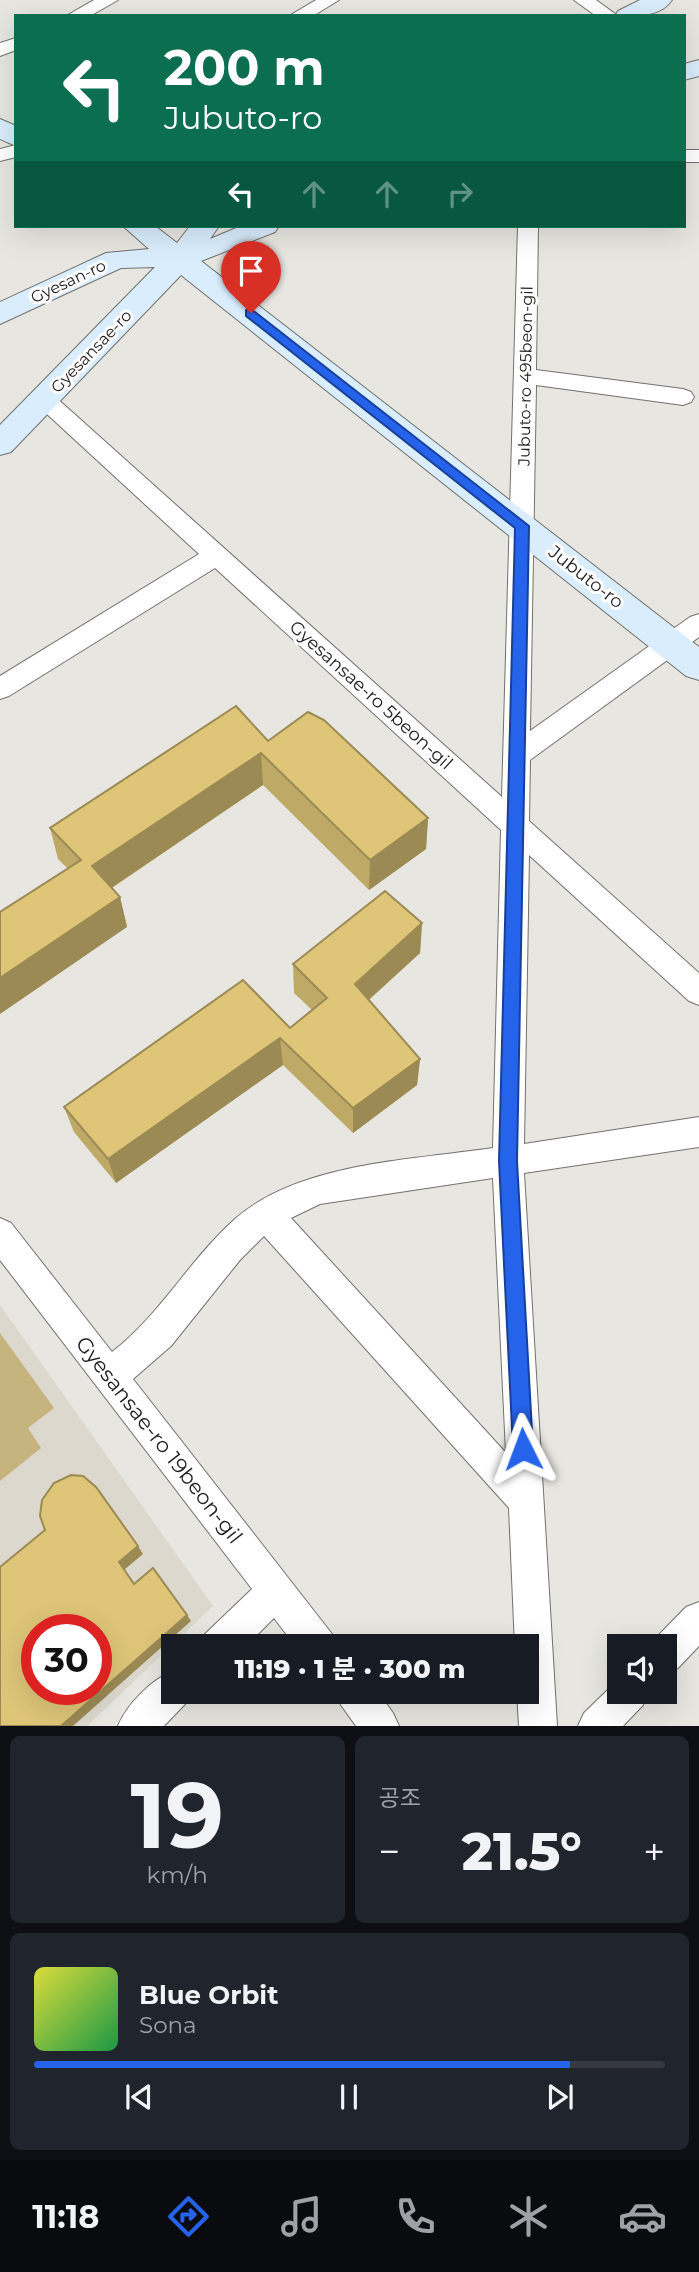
<!DOCTYPE html>
<html lang="ko">
<head>
<meta charset="utf-8">
<style>
  :root { --surface:#171b24; --page:#20242c; --text:#f1f3f6; --muted:#9ea1a6; --line:#363941; --accent:#2563eb }
  body { margin:0; font-family:Montserrat,"Noto Sans KR",sans-serif; background:var(--page); color:var(--text); height:100vh; display:flex; flex-direction:column; font-size:26px; white-space:nowrap }
  * { box-sizing:border-box; margin:0 }
  p { font-size:23px; color:var(--muted) }
  .icon { flex:none; width:38px; height:38px; fill:none; stroke:currentColor; stroke-width:2; stroke-linecap:round; stroke-linejoin:round }
  .map { position:relative; height:1726px; overflow:hidden }
  .drawer { display:flex; flex-direction:column; gap:10px; padding:10px; background:#0d0f14; flex:1 }
  .drawer>* { flex:none }
  .banner { position:absolute; left:14px; top:14px; width:672px; height:214px; border-radius:0px; box-shadow:0 7px 28px #0002; background:#0b6e4f; color:#fff; overflow:hidden }
  .fabs { position:absolute; left:607px; top:1634px; display:grid; gap:14px }
  .fabs a { display:grid; place-items:center; width:70px; height:70px; border-radius:0px; background:var(--surface); box-shadow:0 7px 28px #0002; font-size:35px }
  .speed { position:absolute; left:21px; top:1614px; display:flex; gap:14px; font-size:35px; font-weight:700; text-align:center }
  .speed>* { display:grid; place-content:center; width:91px; height:91px; border-radius:50%; background:var(--surface); box-shadow:0 7px 28px #0002; line-height:1 }
  .speed .limit { border:10px solid #d22; background:#fff; color:#111 }
  .pin { position:absolute; display:grid; place-items:center; width:60px; height:60px; color:#fff; margin:-72px -30px; border-radius:50% 50% 50% 0; rotate:-45deg; box-shadow:0 0 7px #0007 }
  .pin .icon { rotate:45deg }
  .me { position:absolute; width:77px; margin:-38px; rotate:357deg; stroke-linejoin:round; filter:drop-shadow(0 0 5px #0008) }
  .turn { display:flex; align-items:center; gap:24px; height:147px; padding:0 35px; font-size:32px }
  .turn .icon { width:91px; height:91px; stroke-width:2.5 }
  .turn b { display:block; font-size:49px; line-height:60px }
  .lanes { display:flex; align-items:center; height:66px; padding:0 35px; background:#0003; justify-content:center; gap:35px; direction:ltr }
  .lanes .off { opacity:.35 }
  .big { font-size:52px; font-weight:800; line-height:1.1 }
  .drawer .widget { flex:1; display:flex; flex-direction:column; justify-content:center; gap:10px; min-width:0; padding:0 24px; border-radius:10px; background:var(--page) }
  .drawer .dial { align-items:center; gap:0 }
  .dial b { font-size:91px; line-height:1 }
  .song { display:flex; align-items:center; gap:21px }
  .cover { width:84px; height:84px; border-radius:10px; background:linear-gradient(135deg,hsl(60 70% 55%),hsl(140 70% 35%)) }
  .played { height:7px; border-radius:4px; background:linear-gradient(90deg,var(--accent) 85%,var(--line) 85%) }
  .keys { display:flex; justify-content:space-around; direction:ltr }
  .heat { display:flex; justify-content:space-between; align-items:center; font-size:38px; direction:ltr }
  .drawer .tiles { flex:1; display:grid; gap:10px; grid-template-columns:1fr 1fr }
  .widget:last-child { grid-column:span 2 }
  .trip { position:absolute; left:161px; top:1634px; width:378px; height:70px; border-radius:0px; background:var(--surface); box-shadow:0 7px 28px #0002; font-weight:800; line-height:70px; text-align:center }
  .menu { display:flex; height:112px; justify-content:space-around; align-items:center; background:#090b0e; color:var(--muted) }
  .menu .icon { width:49px; height:49px }
  .menu .current { color:var(--accent) }
  .menu b { font-size:32px; color:var(--text) }
  .map>svg:first-child { display:block }
</style>
</head>
<body>
<div class="map">
<svg width="699" height="1726" viewBox="0 0 699 1726">
  <rect width="100%" height="100%" fill="#e7e6e1"/>
  <path fill="#dcd8cd" fill-rule="evenodd" d="M0,1305L213,1606L87,1726H0ZM37,1629H96V1689H37Z"/>
  <path fill="#c6b47f" d="M0,1333L54,1408L28,1428L41,1448L0,1481Z"/>
  <g fill="none" stroke-linecap="round" stroke-linejoin="round">
    <defs>
      <g id="street">
        <path d="M94,0H118L90,16H66Z"/>
        <path d="M316,0H339L313,16H289Z"/>
        <path d="M574,0H596L618,16H596Z"/>
        <path d="M16,38V50L0,56V43Z"/>
        <path d="M16,145V157L0,161V149Z"/>
        <rect x="684" y="150" width="15" height="12"/>
        <path d="M518,226H538L536,370L683,389L691,392L694,397L691,402L683,405L536,385L530,731L690,617L699,614V637L530,760L529,821L699,973V1005L689,1001L529,855L524,1144L699,1117V1147L524,1173L557,1726H519L517,1692H527V1647H515L509,1508L264,1236L240,1260L171,1346L133,1379L332,1634L337,1647H296L274,1618L245,1647H200L205,1634L252,1589L0,1260V1218L11,1223L112,1352C161,1314 189,1260 235,1219C298,1163 411,1160 493,1148L501,830L215,568L9,696L0,699V676L199,554L36,404L33,399L36,394L44,391L52,394L502,797ZM493,1178L506,1453L291,1218L320,1204Z"/>
        <path d="M699,1602V1646L678,1668L665,1674V1647H650L652,1642L686,1607Z"/>
        <path d="M173,1671V1692H191L186,1703L164,1726H118C127,1704 151,1680 173,1671Z"/>
        <path d="M620,1678V1692H649L643,1705L623,1726H578L584,1713Z"/>
        <path d="M335,1692H378L393,1713L399,1726H356L341,1705Z"/>
      </g>
      <g id="secondary">
        <path d="M640,0H672C660,18 634,16 615,16L618,11Z"/>
        <path d="M699,60V76L684,80V64Z"/>
        <path d="M0,119L16,126V146L0,139Z"/>
        <path d="M123,226H155L177,243L190,226H219L210,239L241,226H279L275,232L201,261L699,647V680L686,676L181,275L11,452L0,455V425L155,267L121,268L0,324V302L106,253L149,249Z"/>
      </g>
    </defs>
    <use href="#street" stroke="#72716d" stroke-width="2"/>
    <use href="#secondary" stroke="#72716d" stroke-width="2"/>
    <use href="#street" fill="#fff" fill-rule="evenodd"/>
    <use href="#secondary" fill="#d9edfd" fill-rule="evenodd"/>
  </g>
  <g fill="#bfa967">
    <path d="M268,741L428,818L426,849L369,890L263,785L112,888L120,897L127,927L58,859L50,828Z"/>
    <path d="M422,923L420,953L369,1000L420,1059L417,1085L353,1133L283,1065L116,1183L74,1132L64,1107L290,1028L312,1010L294,993L293,964Z"/>
  </g>
  <g fill="#9b8a54">
    <path d="M261,753L263,785L99,896L92,866Z"/>
    <path d="M428,818L426,849L369,890L370,860Z"/>
    <path d="M120,897L127,927L0,1014V978Z"/>
    <path d="M422,923L420,953L355,1012V984Z"/>
    <path d="M280,1038L283,1065L116,1183L108,1159Z"/>
    <path d="M420,1059L417,1085L353,1133V1108Z"/>
    <path d="M138,1546L143,1554L124,1570L119,1562Z"/>
    <path d="M187,1615L191,1621L73,1726H61Z"/>
  </g>
  <g fill="#dec578" stroke="#9b8a54" stroke-width="2" fill-rule="evenodd">
    <path d="M236,706L268,741L308,712L324,720L428,818L370,860L261,753L92,866L120,897L0,978V912L81,860L50,828Z"/>
    <path d="M385,891L422,923L355,984L420,1059L353,1108L280,1038L108,1159L64,1107L243,980L290,1028L327,998L293,964Z"/>
    <path d="M71,1475L83,1476L96,1487L138,1546L119,1562L134,1584L153,1568L187,1615L61,1726H0V1567L45,1530L40,1516L42,1500L54,1483ZM37,1629H96V1689H37Z"/>
  </g>
  <path fill="#2563eb" stroke="#184099" stroke-width="2" d="M251,309L529,526L517,1161L533,1449L530,1456L523,1459L516,1456L513,1449L499,1161L515,528L246,316V310Z"/>
  <g text-anchor="middle" stroke-width="6" stroke-linejoin="round" paint-order="stroke">
    <g font-size="16" fill="#21201f" stroke="#fff">
      <text transform="translate(68 281) rotate(-25)" y="6">Gyesan-ro</text>
      <text transform="translate(91 351) rotate(-46)" y="6">Gyesansae-ro</text>
      <text transform="translate(525 376) rotate(-89)" y="6">Jubuto-ro 495beon-gil</text>
    </g>
    <g font-size="18" fill="#21201f" stroke="#fff">
      <text transform="translate(586 577) rotate(38)" y="6">Jubuto-ro</text>
      <text transform="translate(371 695) rotate(42)" y="6">Gyesansae-ro 5beon-gil</text>
    </g>
    <g font-size="21" fill="#21201f" stroke="#fff">
      <text transform="translate(159 1440) rotate(52)" y="7">Gyesansae-ro 19beon-gil</text>
    </g>
  </g>
</svg>
<div class="fabs">
<a><svg class="icon" aria-label="sound" viewBox="0 0 24 24"><path d="M4 9h4l5-4v14l-5-4H4zM17 9q2 3 0 6"/></svg></a>
</div>
<div class="speed"><div class="limit">30</div></div>
<div class="pin" style="left:251px;top:313px;background:#d93025"><svg class="icon" aria-label="arrive" viewBox="0 0 24 24"><path d="M6 21V4h12l-3 4 3 4H6"/></svg></div>
<svg class="me" style="left:523px;top:1449px" viewBox="-20 -20 40 40"><path d="M0-17L14 15 0 8-14 15z" fill="#2563eb" stroke="#fff" stroke-width="4"/></svg>
<div class="trip">11:19 · 1 분 · 300 m</div>
<div class="banner">
<div class="turn"><svg class="icon" aria-label="left" viewBox="0 0 24 24"><path d="M17 20v-9H6M10 6l-5 5 5 5"/></svg><div><b>200 m</b>Jubuto-ro</div></div>
<div class="lanes"><svg class="icon" aria-label="left" viewBox="0 0 24 24"><path d="M17 20v-9H6M10 6l-5 5 5 5"/></svg><svg class="icon off" aria-label="ahead" viewBox="0 0 24 24"><path d="M12 20V5M6 11l6-6 6 6"/></svg><svg class="icon off" aria-label="ahead" viewBox="0 0 24 24"><path d="M12 20V5M6 11l6-6 6 6"/></svg><svg class="icon off" aria-label="right" viewBox="0 0 24 24"><path d="M7 20v-9h11M14 6l5 5-5 5"/></svg></div>
</div>
</div>
<section class="drawer">
<div class="tiles">
<div class="widget dial"><b>19</b><p>km/h</p></div>
<div class="widget"><p>공조</p>
<div class="heat"><a>−</a><b class="big">21.5°</b><a>+</a></div>
</div>
<div class="widget">
<div class="song"><i class="cover"></i><div><b>Blue Orbit</b><p>Sona</p></div></div>
<div class="played"></div>
<div class="keys"><svg class="icon" aria-label="previous" viewBox="0 0 24 24"><path d="M18 5L8 12l10 7zM5 5v14"/></svg><svg class="icon" aria-label="pause" viewBox="0 0 24 24"><path d="M8 5v14M16 5v14"/></svg><svg class="icon" aria-label="next" viewBox="0 0 24 24"><path d="M6 5l10 7-10 7zM19 5v14"/></svg></div>
</div>
</div>
</section>
<nav class="menu">
<b>11:18</b>
<svg class="icon current" aria-label="directions" viewBox="0 0 24 24"><path d="M12 3l9 9-9 9-9-9zM9 14v-3h6M13 9l2 2-2 2"/></svg>
<svg class="icon" aria-label="music" viewBox="0 0 24 24"><path d="M9 18V5l10-2v13"/><circle cx="6" cy="18" r="3"/><circle cx="16" cy="16" r="3"/></svg>
<svg class="icon" aria-label="phone" viewBox="0 0 24 24"><path d="M5 4h4l2 5-3 2q2 4 5 5l2-3 5 2v4C11 20 4 13 5 4z"/></svg>
<svg class="icon" aria-label="climate" viewBox="0 0 24 24"><path d="M12 3v18M4 7l16 10M4 17L20 7"/></svg>
<svg class="icon" aria-label="car" viewBox="0 0 24 24"><path d="M5 17H2v-5l4-1 3-4h7l3 4 3 1v5h-3M9 17h6M6 11h13"/><circle cx="7" cy="17" r="2"/><circle cx="17" cy="17" r="2"/></svg>
</nav>
</body>
</html>
